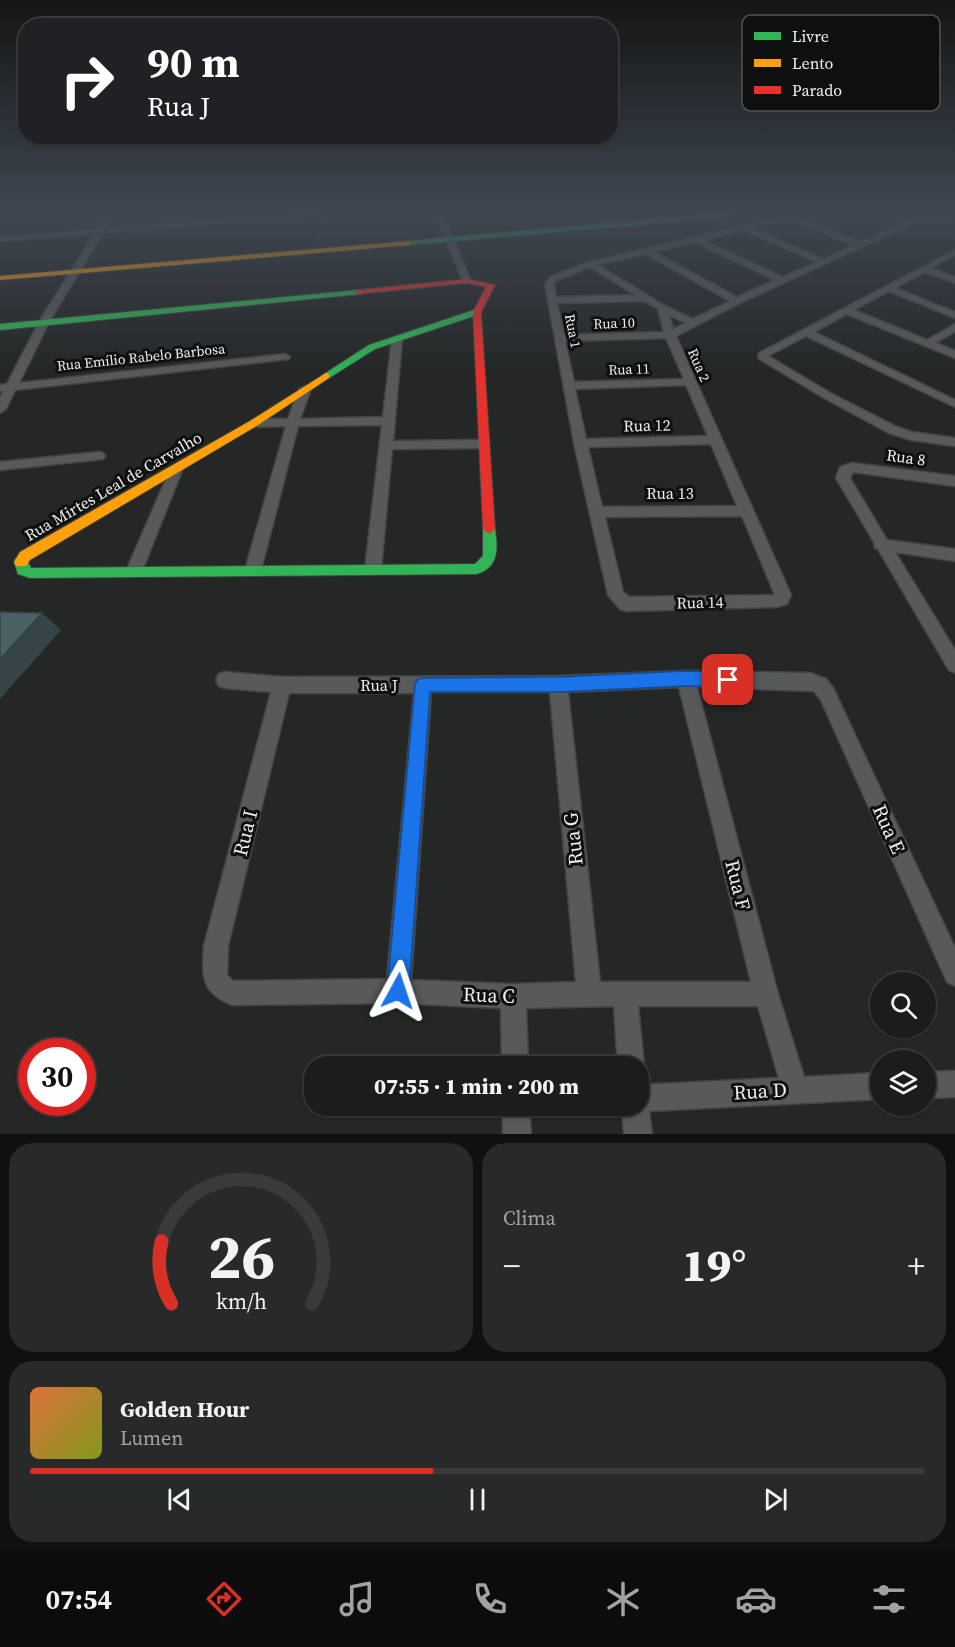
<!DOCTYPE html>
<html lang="pt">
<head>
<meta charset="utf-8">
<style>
  :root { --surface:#1b1d1c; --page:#282a29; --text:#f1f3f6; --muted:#a0a2a3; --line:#393b3b; --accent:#d93025 }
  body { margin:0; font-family:"Source Serif 4",serif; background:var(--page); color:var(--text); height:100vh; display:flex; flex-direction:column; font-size:22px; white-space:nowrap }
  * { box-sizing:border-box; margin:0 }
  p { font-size:20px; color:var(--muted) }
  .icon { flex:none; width:33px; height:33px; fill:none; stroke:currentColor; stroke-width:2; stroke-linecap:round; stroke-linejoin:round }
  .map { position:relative; height:1134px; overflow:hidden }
  .side { display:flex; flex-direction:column; gap:9px; padding:9px; background:#0f100f; flex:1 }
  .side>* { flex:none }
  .top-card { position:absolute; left:18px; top:18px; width:600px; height:126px; border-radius:24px; box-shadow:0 2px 4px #0004,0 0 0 2px var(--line); background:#202124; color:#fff; overflow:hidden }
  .controls { position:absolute; left:870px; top:972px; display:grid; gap:12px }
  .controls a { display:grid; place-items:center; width:66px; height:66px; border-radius:50%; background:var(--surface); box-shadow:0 2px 4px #0004,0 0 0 2px var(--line); font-size:30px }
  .speed { position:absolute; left:18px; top:1038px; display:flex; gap:12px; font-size:30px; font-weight:700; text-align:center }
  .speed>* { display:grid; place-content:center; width:78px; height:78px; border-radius:50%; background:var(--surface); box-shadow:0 2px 4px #0004,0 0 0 2px var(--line); line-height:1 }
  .speed .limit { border:9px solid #d22; background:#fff; color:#111 }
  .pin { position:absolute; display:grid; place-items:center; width:51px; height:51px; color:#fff; margin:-26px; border-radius:12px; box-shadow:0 3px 9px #0006 }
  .me { position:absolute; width:66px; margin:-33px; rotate:5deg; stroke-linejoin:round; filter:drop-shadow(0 0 4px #0008) }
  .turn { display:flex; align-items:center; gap:21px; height:126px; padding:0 30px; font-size:27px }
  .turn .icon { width:78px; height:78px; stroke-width:2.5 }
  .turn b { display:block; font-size:42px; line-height:51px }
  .big { font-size:45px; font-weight:800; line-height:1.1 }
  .side .tile { flex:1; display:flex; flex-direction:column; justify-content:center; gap:9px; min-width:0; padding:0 21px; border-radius:24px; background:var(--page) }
  .side .dial { align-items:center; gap:0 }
  .dial svg { height:156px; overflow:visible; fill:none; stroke:var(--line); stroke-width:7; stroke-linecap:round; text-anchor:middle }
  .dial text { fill:var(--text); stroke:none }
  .song { display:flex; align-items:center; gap:18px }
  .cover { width:72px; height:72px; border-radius:9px; background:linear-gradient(135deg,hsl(20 70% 55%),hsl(70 70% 35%)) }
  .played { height:6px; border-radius:3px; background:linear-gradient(90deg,var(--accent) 45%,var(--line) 45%) }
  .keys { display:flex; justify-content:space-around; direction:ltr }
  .heat { display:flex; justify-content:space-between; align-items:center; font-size:33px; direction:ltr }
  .side .tiles { flex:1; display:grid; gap:9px; grid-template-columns:1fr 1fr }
  .tile:last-child { grid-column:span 2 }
  .trip { position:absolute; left:304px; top:1056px; width:345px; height:60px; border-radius:24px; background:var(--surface); box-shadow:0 2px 4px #0004,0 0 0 2px var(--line); font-weight:800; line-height:60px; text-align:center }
  .dock { display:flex; height:96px; justify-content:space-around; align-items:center; background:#0b0c0b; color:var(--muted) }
  .dock .icon { width:42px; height:42px }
  .dock .selected { color:var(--accent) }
  .dock b { font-size:27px; color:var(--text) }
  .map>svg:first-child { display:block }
</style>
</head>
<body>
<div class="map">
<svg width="955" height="1134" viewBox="0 0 955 1134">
  <rect width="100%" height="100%" fill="#242726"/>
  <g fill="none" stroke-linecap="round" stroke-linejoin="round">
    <path stroke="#1a6188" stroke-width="2" d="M317,243L324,212"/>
    <defs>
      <g id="street">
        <path d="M103,212H111L105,228L307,212H340L336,214L103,233L49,322L19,383L285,354L290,357L289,359L15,390L6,409L0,413V398L3,391H0V385L7,384L39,322L94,234L0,241V237L97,229Z"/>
        <path d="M434,212H442L471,281L470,283L463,281Z"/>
        <path d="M791,212H799L795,216L861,242L917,216L912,214L915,212L949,220L945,222L925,218L740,303L676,336L791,595L787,604L776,607L626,611L620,609L608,595L574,443L545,284L550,277L588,262L787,215ZM789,219L854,245L823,259L752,228ZM744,230L816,262L783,277L703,240ZM694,242L775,280L737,297L654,252ZM645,254L730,301L693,319L665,306L598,265ZM590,267L635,295L556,297L554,284L556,281ZM644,301L658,309L664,332L564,335L557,303ZM669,315L686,323L673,329ZM666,338L684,379L574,382L565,341ZM686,385L708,436L586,439L575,389ZM711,444L737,506L602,507L588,447ZM742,516L775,595L629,597L623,592L605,517Z"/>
        <path d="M955,250V255L931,268L955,277V283L925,272L895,288L955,312V318L889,291L854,310L927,340L955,324V331L936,343L955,351V358L847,314L814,332L955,400V407L806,336L768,356L832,394L897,427L912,432L955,438V446L911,440L889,433L824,398L758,358L759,353Z"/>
        <path d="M397,336L402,339L393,441L483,440L489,444L483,448L392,449L381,569L378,573H368L365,569L382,425L298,426L261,570L258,574H248L245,570L286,426L254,427L248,423L254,419H288L299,389L305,386L311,389L300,419L383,417L392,339Z"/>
        <path d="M99,452L103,453L105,456L103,459L0,470V462Z"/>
        <path d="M852,463L955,476V486L853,472L850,478L887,540L955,549V561L895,552L955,650V673L949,670L878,549L875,548L874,542L836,478L840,467Z"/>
        <path d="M177,464L183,468L142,571L139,575H129L126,571L171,468Z"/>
        <path d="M686,671L810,673L826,679L833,688L955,948V986L947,982L821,700L814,691L697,687L778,994L804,1077L880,1073V1099L649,1111L652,1134H624L622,1106H639V1085L779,1078L758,1006H638L644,1066L639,1075V1066H618L614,1006L526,1008L528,1066H502L501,1008L398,1003L232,1005C201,992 202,976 204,946L271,692L225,688L219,686L216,680L219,674L225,672L282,677L558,676ZM679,687L751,982H600L568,692ZM431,692H550L576,982L513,984L411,980ZM289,693H414L387,979L233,981L227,975L228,946Z"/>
        <path d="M955,1071V1097L926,1098V1072Z"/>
        <path d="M503,1106H529L531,1134H503Z"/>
      </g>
      <g id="fast">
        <path d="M731,212H745L720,218L408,245L404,243L408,241Z"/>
        <path d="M358,290L362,292L361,294L0,330V324Z"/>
        <path d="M477,309L480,310V314L375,349L329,378L321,376L369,345Z"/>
        <path d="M489,524L495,529C498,548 499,567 477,574L30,578L18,574L14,562L16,558H26L31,568L475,564L483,556V529Z"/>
      </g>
      <g id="slow">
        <path d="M408,241L412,243L411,245L0,280V276Z"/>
        <path d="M326,373L329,374V378L258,425L30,560L26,566H16L14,562L20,552L250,421Z"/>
      </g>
      <path id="jam" d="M467,279L495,285L481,312L495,529L489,534L483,529L473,312L486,287L467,283L358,294L354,292L358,290Z"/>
    </defs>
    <use href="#street" stroke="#424544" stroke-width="3"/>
    <use href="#fast" stroke="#424544" stroke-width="2"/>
    <use href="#slow" stroke="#424544" stroke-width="2"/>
    <use href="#jam" stroke="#424544" stroke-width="2"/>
    <use href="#street" fill="#585959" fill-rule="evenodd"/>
    <use href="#fast" fill="#30b455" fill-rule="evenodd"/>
    <use href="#slow" fill="#ff9f0a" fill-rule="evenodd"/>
    <use href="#jam" fill="#e5322d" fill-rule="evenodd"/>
  </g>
  <path fill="#354446" d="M42,613L61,630L0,699V659Z"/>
  <path fill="#4c6164" stroke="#354446" stroke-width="1.5" d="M0,612L42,613L0,659Z"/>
  <linearGradient id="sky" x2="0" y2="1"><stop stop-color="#141515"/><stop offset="0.57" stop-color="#3f4752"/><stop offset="1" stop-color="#3f4752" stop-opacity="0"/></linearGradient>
  <rect width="955" height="371" fill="url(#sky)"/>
  <path fill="#1a73e8" stroke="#114b97" stroke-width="1.5" d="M686,671L728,672L733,674L735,680L733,685L728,687L686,686L558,692H430L409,991L406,999L398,1002L390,999L387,991L415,685L417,680L423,678L558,677Z"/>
  <g text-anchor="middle" stroke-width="6" stroke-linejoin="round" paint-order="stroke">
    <g font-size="14" fill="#ecefee" stroke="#0e100f">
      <text transform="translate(614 323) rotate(-2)" y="5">Rua 10</text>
      <text transform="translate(573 331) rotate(79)" y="5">Rua 1</text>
      <text transform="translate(141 357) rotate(-6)" y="5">Rua Emílio Rabelo Barbosa</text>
      <text transform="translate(699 365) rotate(66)" y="5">Rua 2</text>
      <text transform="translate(629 369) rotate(-2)" y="5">Rua 11</text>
    </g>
    <g font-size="16" fill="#ecefee" stroke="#0e100f">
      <text transform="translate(647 425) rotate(-1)" y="6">Rua 12</text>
      <text transform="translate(906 457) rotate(8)" y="6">Rua 8</text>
      <text transform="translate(113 486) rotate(-30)" y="6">Rua Mirtes Leal de Carvalho</text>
      <text x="670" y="499">Rua 13</text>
      <text transform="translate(700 602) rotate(-1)" y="6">Rua 14</text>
      <text x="379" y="691">Rua J</text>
    </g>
    <g font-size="20" fill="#ecefee" stroke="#0e100f">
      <text transform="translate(889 829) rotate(66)" y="7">Rua E</text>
      <text transform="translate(245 833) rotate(-76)" y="7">Rua I</text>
      <text transform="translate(573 839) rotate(-96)" y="7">Rua G</text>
      <text transform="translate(738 885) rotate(76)" y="7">Rua F</text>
      <text transform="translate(489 995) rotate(2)" y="7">Rua C</text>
      <text transform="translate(760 1091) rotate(-3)" y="7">Rua D</text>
    </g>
  </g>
  <rect x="742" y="15" width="198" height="96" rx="9" fill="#0e100f" stroke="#515352" stroke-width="1.5"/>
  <rect x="754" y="32" width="27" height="8" fill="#30b455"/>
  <rect x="754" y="59" width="27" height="8" fill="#ff9f0a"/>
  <rect x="754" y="86" width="27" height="8" fill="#e5322d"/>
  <g font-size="16" fill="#ecefee">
    <text x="792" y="42">Livre</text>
    <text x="792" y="69">Lento</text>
    <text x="792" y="96">Parado</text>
  </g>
</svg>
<div class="controls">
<a><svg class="icon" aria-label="search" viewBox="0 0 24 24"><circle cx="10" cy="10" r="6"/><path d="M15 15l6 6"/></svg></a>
<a><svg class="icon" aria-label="layers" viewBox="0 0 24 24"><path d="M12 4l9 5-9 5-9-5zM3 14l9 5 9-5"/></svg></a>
</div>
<div class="speed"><div class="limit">30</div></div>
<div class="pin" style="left:728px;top:680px;background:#d93025"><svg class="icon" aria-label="arrive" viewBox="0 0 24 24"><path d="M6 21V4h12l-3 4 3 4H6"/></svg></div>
<svg class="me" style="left:398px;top:991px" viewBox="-20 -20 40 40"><path d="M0-17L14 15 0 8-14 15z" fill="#1a73e8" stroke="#fff" stroke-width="4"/></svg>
<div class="trip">07:55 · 1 min · 200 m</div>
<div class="top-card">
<div class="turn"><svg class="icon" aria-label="right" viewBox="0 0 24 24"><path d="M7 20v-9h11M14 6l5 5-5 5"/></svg><div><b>90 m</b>Rua J</div></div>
</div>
</div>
<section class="side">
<div class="tiles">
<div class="tile dial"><svg viewBox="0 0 100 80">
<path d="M14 69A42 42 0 1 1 86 69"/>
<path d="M14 69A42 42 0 0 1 9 37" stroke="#d93025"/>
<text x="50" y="56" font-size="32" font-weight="700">26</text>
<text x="50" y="72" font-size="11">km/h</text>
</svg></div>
<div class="tile"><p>Clima</p>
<div class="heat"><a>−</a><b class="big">19°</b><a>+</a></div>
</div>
<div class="tile">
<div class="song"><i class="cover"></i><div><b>Golden Hour</b><p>Lumen</p></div></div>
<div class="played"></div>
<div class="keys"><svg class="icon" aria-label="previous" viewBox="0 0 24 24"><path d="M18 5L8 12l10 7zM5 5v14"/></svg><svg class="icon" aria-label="pause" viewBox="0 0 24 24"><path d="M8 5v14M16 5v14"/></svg><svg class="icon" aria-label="next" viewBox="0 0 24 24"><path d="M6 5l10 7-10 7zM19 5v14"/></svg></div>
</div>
</div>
</section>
<nav class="dock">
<b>07:54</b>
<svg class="icon selected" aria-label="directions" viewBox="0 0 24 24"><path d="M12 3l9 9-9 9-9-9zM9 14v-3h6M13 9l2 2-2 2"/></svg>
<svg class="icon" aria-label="music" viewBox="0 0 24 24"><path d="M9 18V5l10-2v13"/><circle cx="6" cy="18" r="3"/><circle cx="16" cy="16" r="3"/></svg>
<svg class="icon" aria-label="phone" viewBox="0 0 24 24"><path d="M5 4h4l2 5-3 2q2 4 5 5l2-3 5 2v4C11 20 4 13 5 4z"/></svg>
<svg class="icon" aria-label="climate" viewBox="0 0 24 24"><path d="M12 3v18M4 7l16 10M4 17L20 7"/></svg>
<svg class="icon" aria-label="car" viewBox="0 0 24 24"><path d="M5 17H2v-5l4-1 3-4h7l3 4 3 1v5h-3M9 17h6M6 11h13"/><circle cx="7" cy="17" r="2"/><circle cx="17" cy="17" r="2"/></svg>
<svg class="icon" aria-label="filters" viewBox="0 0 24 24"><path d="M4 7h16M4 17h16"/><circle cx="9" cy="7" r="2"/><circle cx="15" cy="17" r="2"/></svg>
</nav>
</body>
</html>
